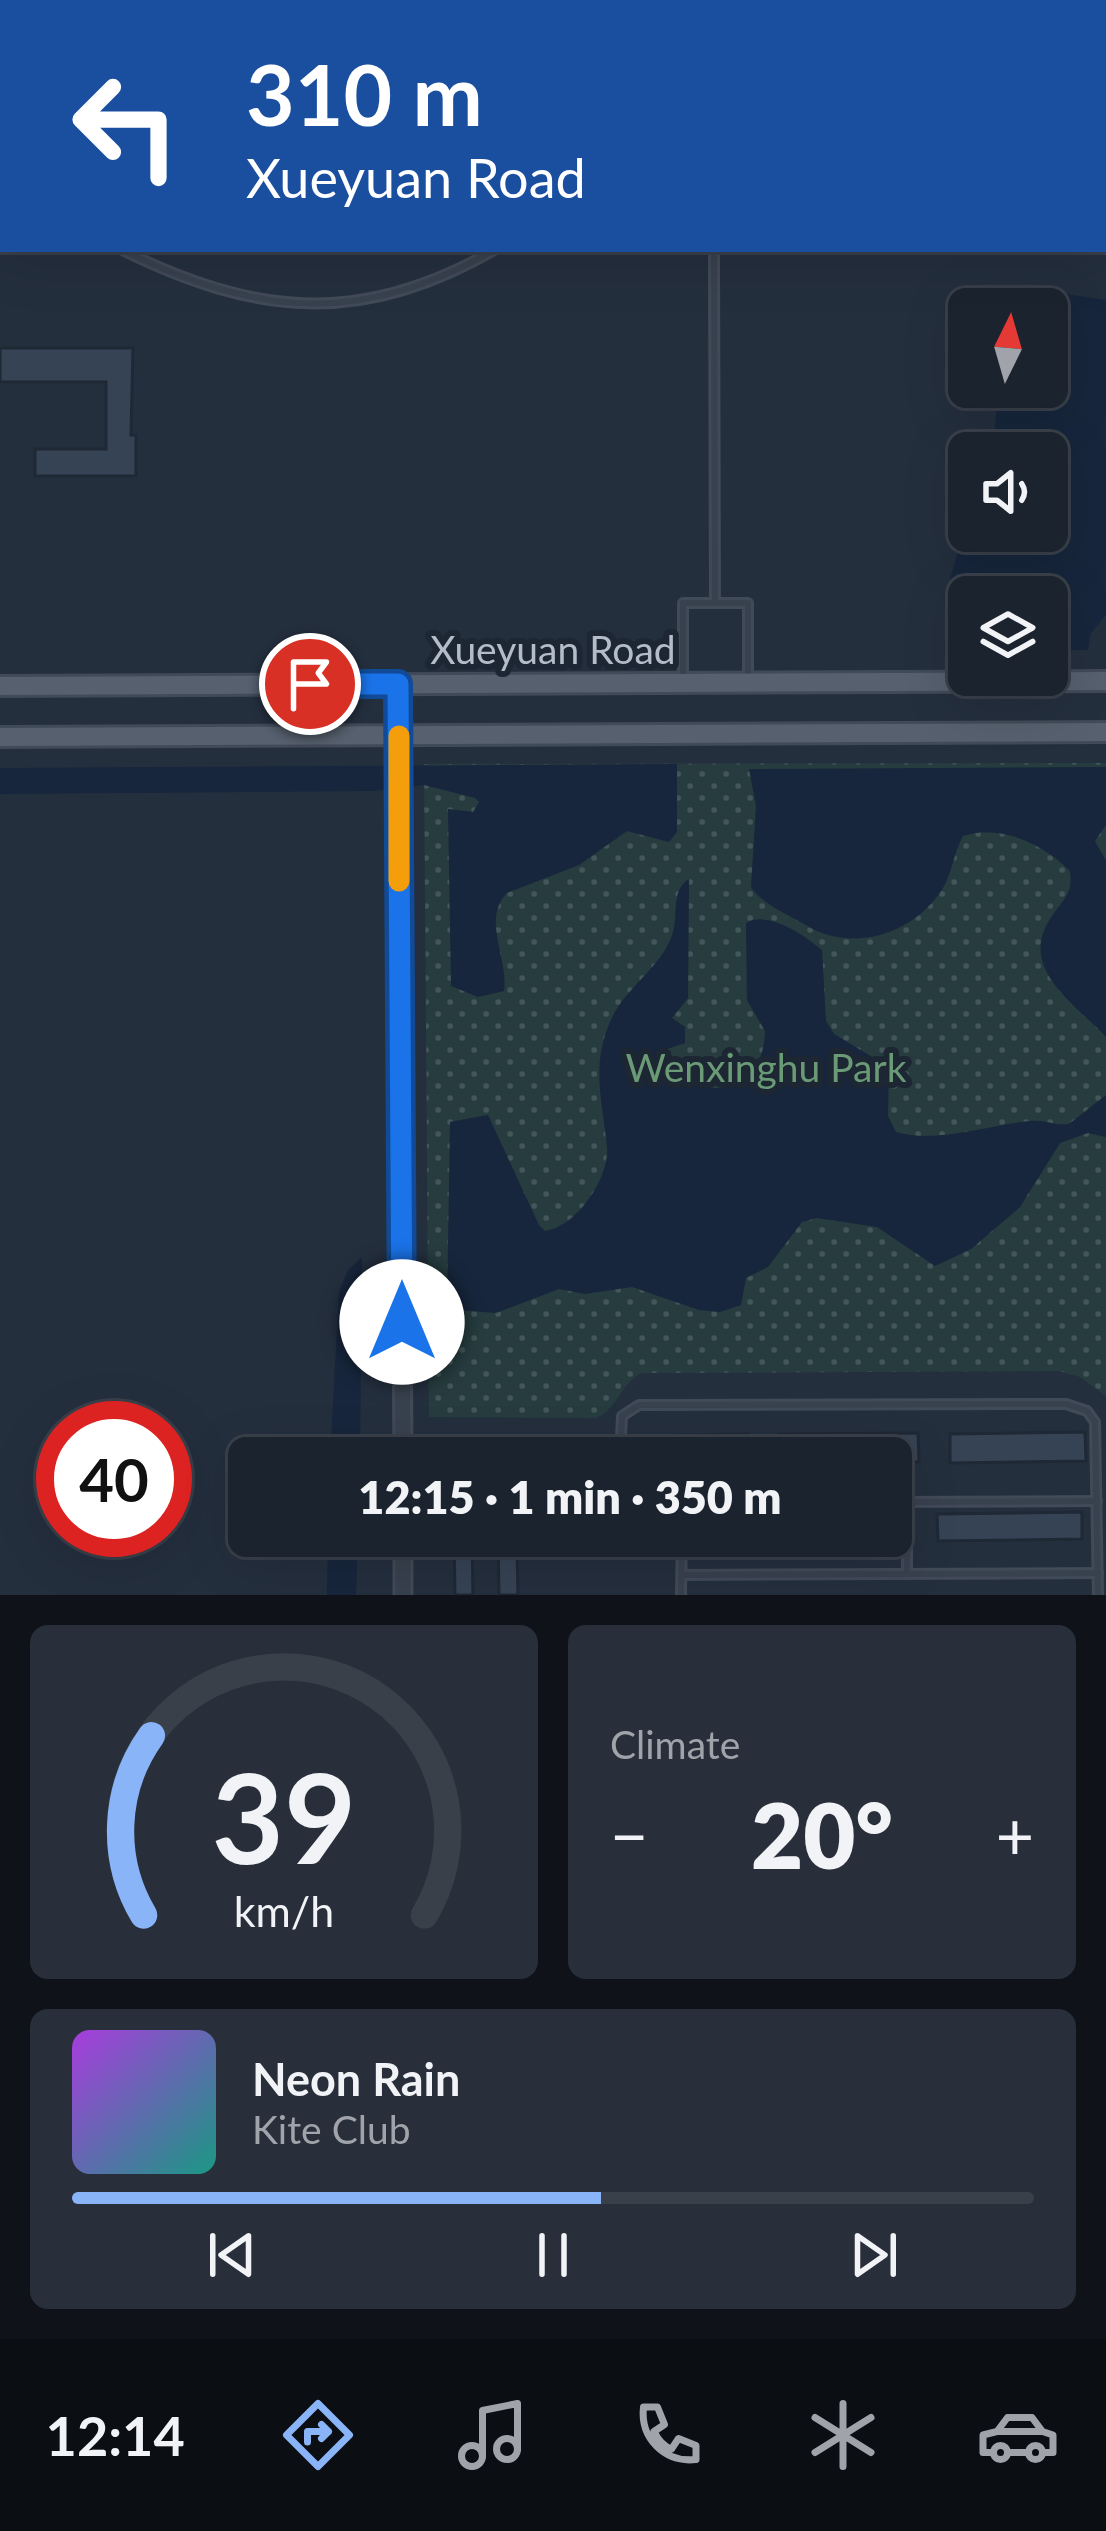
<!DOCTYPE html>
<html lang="en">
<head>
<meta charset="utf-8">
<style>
  :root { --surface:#1b232e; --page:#282f3a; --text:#f1f3f6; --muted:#a0a4aa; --line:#39404a; --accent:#8ab4f8 }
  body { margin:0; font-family:Lato,sans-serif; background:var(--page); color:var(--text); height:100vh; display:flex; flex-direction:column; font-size:45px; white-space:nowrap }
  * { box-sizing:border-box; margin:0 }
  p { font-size:39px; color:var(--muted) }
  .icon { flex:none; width:66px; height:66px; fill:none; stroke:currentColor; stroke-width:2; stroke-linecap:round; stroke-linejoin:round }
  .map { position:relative; height:1595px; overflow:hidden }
  .panel { display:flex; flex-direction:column; gap:30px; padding:30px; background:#0f1319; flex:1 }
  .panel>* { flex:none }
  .hud { position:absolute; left:0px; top:0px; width:1107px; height:252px; box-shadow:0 12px 48px #0002,0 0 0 3px var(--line); background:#1a4fa0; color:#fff; overflow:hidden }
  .needle { width:78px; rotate:5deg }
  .buttons { position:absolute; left:948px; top:288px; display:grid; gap:24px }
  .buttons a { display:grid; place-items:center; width:120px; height:120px; border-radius:18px; background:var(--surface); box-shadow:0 12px 48px #0002,0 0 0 3px var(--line); font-size:60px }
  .speed { position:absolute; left:36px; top:1401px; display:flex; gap:24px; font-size:60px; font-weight:700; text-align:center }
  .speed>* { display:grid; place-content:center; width:156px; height:156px; border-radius:50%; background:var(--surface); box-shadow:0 12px 48px #0002,0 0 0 3px var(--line); line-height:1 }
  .speed .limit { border:18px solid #d22; background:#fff; color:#111 }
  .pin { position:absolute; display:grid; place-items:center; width:102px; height:102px; color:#fff; margin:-51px; border:6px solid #fff; border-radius:50%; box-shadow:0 3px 12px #0007 }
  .me { position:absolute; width:132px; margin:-66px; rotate:0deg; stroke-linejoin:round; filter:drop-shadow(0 0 9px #0008) }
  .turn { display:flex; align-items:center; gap:42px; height:252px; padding:0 48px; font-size:54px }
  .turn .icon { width:156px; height:156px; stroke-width:2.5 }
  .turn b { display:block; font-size:84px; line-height:102px }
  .big { font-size:90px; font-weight:800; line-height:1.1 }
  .panel .card { flex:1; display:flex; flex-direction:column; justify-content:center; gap:18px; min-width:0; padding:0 42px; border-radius:18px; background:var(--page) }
  .panel .dial { align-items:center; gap:0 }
  .dial svg { height:312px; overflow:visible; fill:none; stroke:var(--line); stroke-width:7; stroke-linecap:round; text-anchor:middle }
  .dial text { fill:var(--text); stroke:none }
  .song { display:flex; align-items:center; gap:36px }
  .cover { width:144px; height:144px; border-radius:18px; background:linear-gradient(135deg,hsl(280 70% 55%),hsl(170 70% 35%)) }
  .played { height:12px; border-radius:6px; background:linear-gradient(90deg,var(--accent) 55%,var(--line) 55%) }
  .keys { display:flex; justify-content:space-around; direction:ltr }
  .heat { display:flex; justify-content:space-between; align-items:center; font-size:66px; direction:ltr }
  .panel .tiles { flex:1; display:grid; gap:30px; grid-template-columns:1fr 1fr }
  .card:last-child { grid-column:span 2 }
  .trip { position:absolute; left:228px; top:1437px; width:684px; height:120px; border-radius:18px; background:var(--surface); box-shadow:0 12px 48px #0002,0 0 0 3px var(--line); font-weight:800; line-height:120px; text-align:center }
  .tab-bar { display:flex; height:192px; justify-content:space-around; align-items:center; background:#0b0e12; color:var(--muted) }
  .tab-bar .icon { width:84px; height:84px }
  .tab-bar .selected { color:var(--accent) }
  .tab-bar b { font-size:54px; color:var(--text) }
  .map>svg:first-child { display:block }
</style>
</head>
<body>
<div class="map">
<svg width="1106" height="1595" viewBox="0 0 1106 1595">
  <defs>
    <pattern id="park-dots" width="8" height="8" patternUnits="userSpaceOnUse" patternTransform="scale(3)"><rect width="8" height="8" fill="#263c3f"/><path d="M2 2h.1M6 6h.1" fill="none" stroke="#435659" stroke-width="1.8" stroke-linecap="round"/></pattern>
  </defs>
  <rect width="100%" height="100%" fill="#242f3e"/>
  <path fill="url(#park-dots)" d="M1106,763V1396L1080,1377L1059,1371L642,1373C620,1383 618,1409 596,1418L429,1417L424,764Z"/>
  <g fill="#17263c">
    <path d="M449,0H645L449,3Z"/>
    <path d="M1066,294L1106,300V615L1091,633L1088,650H1047V597H969V610L953,597L950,579L969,514V531H1047V453H993L998,387H1047V313Z"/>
    <path d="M677,764V832L669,842L627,831L579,865L507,893C481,920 509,959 504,991L478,997L451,986L448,809L473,812L479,802L475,798L424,785L374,791L0,794V768Z"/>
    <path d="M1106,767V825L1095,841L1106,861V1037C1073,1001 1014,967 1054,913C1066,897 1073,891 1070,871C1045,845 1000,823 963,836C954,852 952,873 943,888C914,935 851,954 804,924C787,914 762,904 751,887L756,806L749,769Z"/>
    <path d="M689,879L688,998L672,1018L685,1027V1043L667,1049L688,1079C729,1104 765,1074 765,1031L747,1000L746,923C768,910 804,935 822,950L826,1021L834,1034L889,1067L888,1116L896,1132C936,1144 988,1125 1030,1121C1044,1119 1055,1126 1069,1124L1106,1095V1137L1088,1133L1060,1143L1020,1207L971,1249L935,1266L877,1227L817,1218L802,1222L768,1267L746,1278L741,1305L720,1312L699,1310L632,1287L585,1294L559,1289L496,1313L447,1309L450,1122L488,1115L539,1225L545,1231C576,1227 609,1179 607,1148C603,1102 590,1065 611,1020C625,988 659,969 671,938C680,918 669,891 689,879Z"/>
    <path d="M362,1257L360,1458H330L339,1292L348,1270Z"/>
    <path d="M328,1536H358L356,1595H327Z"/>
  </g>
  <g fill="#364354" stroke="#1f2835" stroke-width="3">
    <path d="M0,348H133L131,435H136V476H35V449H106V382H0Z"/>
    <path d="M1085,1432L1086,1461L950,1463V1434Z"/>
    <path d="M918,1433L919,1462L780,1458L779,1434Z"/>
    <path d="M748,1434L751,1458H632L631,1444L638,1443V1436Z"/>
    <path d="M603,1439V1458H497V1441Z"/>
    <path d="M1082,1512V1539L938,1541L937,1514Z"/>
    <path d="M454,1536H472L473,1595H455Z"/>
    <path d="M498,1536H652V1547L517,1549L518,1595H499Z"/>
    <path d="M708,1536H766L767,1546L709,1547Z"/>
  </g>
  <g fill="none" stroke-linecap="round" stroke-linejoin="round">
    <defs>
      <g id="service">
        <path d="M715,3V0"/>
        <path d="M885,3L886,0"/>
        <path d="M0,138L3,141"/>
        <path d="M120,249C255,316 362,327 496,249"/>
        <path d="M714,249L715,603"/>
        <path d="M683,677V603H748V679"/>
        <path d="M620,1458L622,1416L639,1405L1066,1404L1087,1411L1095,1422L1098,1595"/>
        <path d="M891,1502L1097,1501"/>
        <path d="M907,1502V1574"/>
        <path d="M682,1575L1098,1573"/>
        <path d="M681,1595L682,1536"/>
      </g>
      <g id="tertiary">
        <path d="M398,684L403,1458"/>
        <path d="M403,1536V1595"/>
      </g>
      <g id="primary">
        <path d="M0,686L1106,681"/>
        <path d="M0,737L1106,732"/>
      </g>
    </defs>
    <use href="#service" stroke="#414a57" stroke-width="12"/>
    <use href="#tertiary" stroke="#414a57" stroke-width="21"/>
    <use href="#primary" stroke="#414a57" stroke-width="24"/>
    <use href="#service" stroke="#38414e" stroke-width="6"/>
    <use href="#tertiary" stroke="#38414e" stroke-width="15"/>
    <use href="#primary" stroke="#56606e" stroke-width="18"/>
  </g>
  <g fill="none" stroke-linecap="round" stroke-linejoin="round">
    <defs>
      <path id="route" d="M310,684H398L402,1322"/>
    </defs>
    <use href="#route" stroke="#114b97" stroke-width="30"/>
    <use href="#route" stroke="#1a73e8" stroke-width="21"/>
    <path stroke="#f59e0b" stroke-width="21" d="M399,736V881"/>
  </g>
  <g text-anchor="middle" stroke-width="12" stroke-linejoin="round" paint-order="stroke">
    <g font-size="39" fill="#b4bcc9" stroke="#1d2633">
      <text x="553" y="664">Xueyuan Road</text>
    </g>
    <g font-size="39" fill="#6b9a76" stroke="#1d2633">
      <text x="766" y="1082">Wenxinghu Park</text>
    </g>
  </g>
</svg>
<div class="buttons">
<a><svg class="needle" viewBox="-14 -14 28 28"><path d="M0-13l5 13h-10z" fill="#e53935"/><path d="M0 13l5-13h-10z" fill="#a0a4aa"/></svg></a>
<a><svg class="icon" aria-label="sound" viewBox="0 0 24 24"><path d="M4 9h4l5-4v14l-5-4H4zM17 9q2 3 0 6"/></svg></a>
<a><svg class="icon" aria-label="layers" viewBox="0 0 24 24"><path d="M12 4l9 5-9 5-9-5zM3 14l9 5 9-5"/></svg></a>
</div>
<div class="speed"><div class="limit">40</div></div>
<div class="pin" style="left:310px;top:684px;background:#d93025"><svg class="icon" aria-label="arrive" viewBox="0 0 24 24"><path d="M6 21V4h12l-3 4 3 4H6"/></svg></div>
<svg class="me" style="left:402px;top:1322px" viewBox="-20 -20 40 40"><circle r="19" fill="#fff"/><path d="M0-13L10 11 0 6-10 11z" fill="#1a73e8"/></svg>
<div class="trip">12:15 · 1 min · 350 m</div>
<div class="hud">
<div class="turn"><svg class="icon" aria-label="left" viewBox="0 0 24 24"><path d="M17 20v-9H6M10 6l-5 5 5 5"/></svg><div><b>310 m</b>Xueyuan Road</div></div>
</div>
</div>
<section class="panel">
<div class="tiles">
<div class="card dial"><svg viewBox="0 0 100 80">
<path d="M14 69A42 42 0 1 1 86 69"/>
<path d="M14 69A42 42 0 0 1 16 23" stroke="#8ab4f8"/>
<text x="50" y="56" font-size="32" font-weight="700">39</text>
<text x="50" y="72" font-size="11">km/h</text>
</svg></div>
<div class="card"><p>Climate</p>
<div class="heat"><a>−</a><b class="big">20°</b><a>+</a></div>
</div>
<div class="card">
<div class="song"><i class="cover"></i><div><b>Neon Rain</b><p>Kite Club</p></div></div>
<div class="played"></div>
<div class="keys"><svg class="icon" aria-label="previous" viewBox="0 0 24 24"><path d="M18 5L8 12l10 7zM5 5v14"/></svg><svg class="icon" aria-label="pause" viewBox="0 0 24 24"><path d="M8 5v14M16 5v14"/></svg><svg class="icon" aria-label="next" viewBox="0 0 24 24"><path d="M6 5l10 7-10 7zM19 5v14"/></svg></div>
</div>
</div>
</section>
<nav class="tab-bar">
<b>12:14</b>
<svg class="icon selected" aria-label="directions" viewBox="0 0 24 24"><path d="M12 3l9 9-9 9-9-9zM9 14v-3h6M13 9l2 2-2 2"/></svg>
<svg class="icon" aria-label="music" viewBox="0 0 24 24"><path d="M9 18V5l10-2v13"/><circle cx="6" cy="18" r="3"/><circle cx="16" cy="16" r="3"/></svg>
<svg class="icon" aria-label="phone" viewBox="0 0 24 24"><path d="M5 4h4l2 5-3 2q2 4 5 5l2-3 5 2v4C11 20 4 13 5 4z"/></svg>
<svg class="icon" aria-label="climate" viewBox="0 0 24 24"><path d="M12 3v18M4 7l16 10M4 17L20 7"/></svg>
<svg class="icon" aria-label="car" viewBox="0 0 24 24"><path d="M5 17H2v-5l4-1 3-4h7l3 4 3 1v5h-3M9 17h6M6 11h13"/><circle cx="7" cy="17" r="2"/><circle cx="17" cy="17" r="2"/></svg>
</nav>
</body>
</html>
